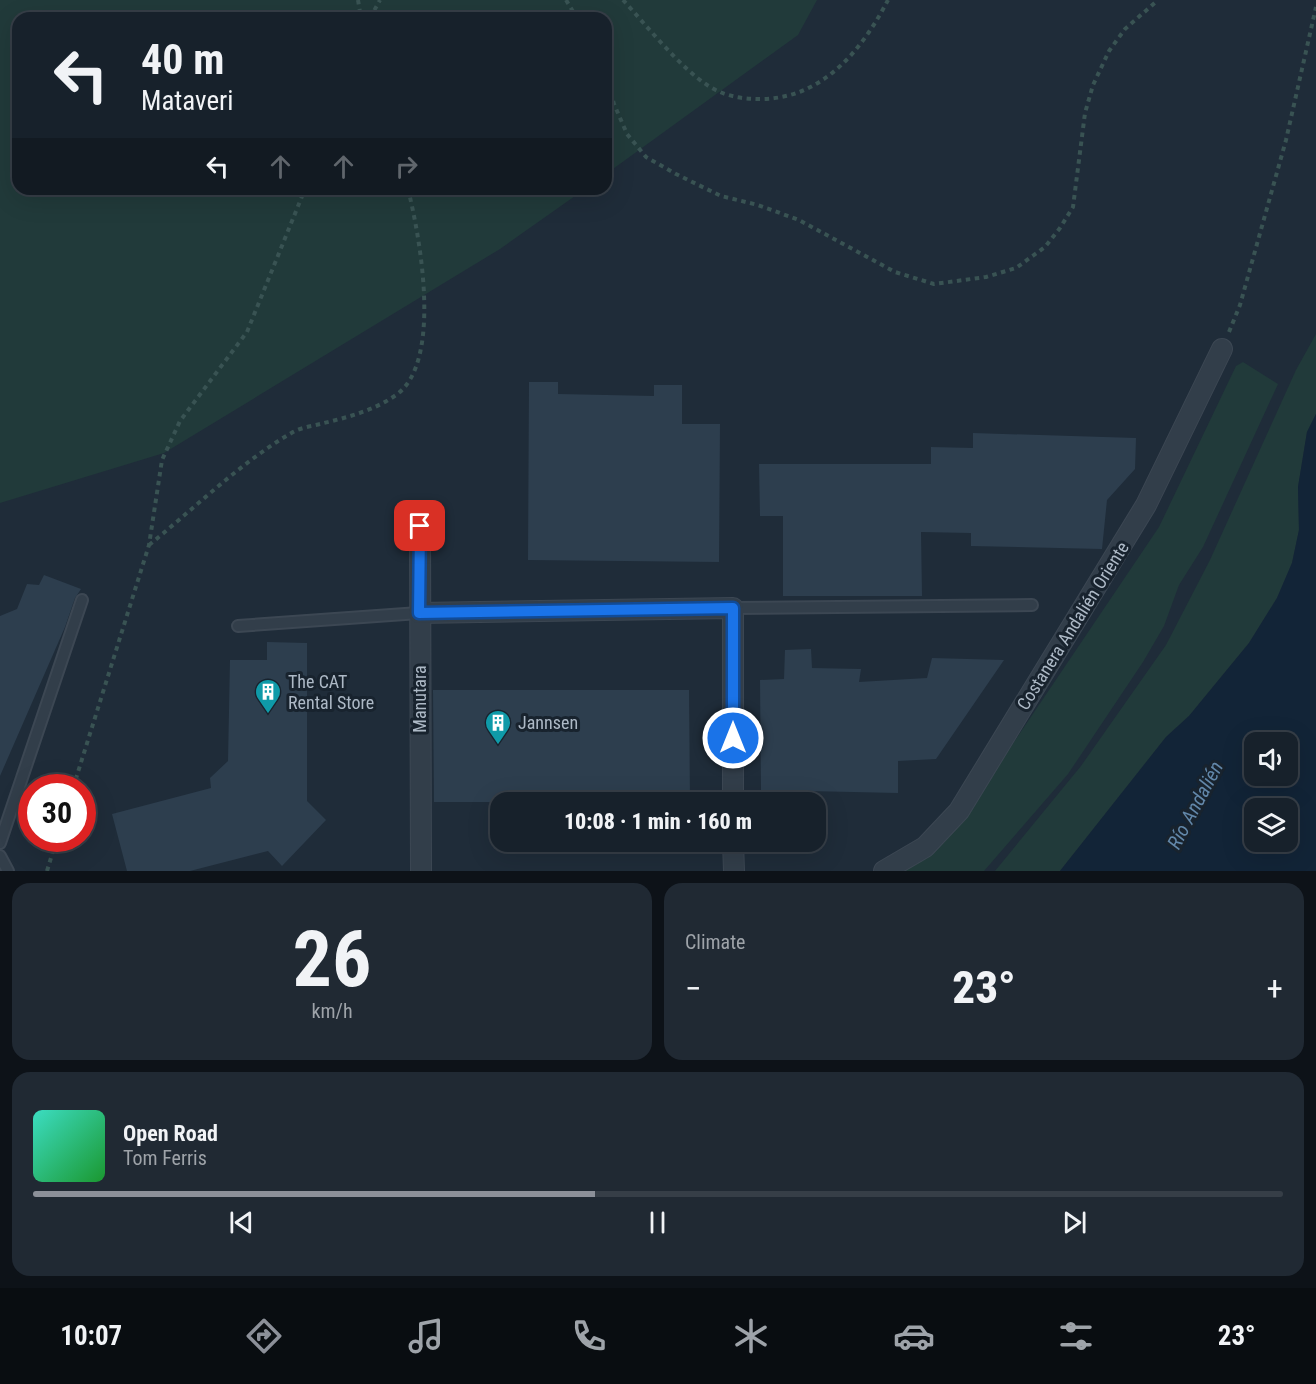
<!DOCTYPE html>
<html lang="en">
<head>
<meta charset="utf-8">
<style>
  :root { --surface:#17212b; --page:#202933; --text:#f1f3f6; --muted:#9ea3a9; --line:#363e47; --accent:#8c9099 }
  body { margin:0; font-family:"Roboto Condensed",sans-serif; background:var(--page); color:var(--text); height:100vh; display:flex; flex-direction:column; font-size:22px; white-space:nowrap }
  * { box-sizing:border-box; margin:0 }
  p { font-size:20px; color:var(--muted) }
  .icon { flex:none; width:33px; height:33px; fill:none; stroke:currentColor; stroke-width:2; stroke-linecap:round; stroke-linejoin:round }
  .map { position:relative; height:871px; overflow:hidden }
  .panel { display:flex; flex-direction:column; gap:12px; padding:12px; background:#0d1218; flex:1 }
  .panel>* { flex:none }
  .hud { position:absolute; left:12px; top:12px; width:600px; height:183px; border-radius:18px; box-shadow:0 6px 24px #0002,0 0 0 2px var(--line); background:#17212b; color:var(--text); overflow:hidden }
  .fabs { position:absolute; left:1244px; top:732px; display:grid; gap:12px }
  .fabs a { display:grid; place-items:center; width:54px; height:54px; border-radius:12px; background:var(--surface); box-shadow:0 6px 24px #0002,0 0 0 2px var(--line); font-size:30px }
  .speed { position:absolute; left:18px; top:774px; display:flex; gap:12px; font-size:30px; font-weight:700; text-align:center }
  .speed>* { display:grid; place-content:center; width:78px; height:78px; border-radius:50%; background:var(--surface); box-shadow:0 6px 24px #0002,0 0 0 2px var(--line); line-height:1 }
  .speed .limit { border:9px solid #d22; background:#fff; color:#111 }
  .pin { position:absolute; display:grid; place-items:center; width:51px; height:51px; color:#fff; margin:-26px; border-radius:12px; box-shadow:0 3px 9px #0006 }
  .me { position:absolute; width:66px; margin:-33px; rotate:0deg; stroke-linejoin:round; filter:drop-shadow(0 0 4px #0008) }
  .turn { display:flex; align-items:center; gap:21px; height:126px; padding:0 30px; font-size:27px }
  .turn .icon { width:78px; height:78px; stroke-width:2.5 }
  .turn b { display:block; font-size:42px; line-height:51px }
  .lanes { display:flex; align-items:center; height:57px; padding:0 30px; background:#0003; justify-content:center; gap:30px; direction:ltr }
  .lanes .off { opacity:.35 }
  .big { font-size:45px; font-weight:800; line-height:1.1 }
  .panel .card { flex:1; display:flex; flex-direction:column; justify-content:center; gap:9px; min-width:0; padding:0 21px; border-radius:18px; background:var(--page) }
  .panel .dial { align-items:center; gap:0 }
  .dial b { font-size:78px; line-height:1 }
  .song { display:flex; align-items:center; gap:18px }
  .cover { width:72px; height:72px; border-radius:9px; background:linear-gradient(135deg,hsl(170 70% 55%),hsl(130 70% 35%)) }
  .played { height:6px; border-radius:3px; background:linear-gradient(90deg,var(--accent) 45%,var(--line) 45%) }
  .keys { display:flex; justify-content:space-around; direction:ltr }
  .heat { display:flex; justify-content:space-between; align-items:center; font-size:33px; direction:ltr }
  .panel .tiles { flex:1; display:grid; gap:12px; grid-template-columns:1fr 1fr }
  .card:last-child { grid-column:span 2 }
  .trip { position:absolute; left:490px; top:792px; width:336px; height:60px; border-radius:18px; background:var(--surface); box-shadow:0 6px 24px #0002,0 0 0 2px var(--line); font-weight:800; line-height:60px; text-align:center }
  .dock { display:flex; height:96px; justify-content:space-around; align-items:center; background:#090d11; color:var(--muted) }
  .dock .icon { width:42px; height:42px }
  .dock .current { color:var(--accent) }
  .dock b { font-size:27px; color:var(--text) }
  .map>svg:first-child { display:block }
</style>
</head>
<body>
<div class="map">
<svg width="1316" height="871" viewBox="0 0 1316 871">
  <rect width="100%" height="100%" fill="#1f2c39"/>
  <g fill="#213a3a">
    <path d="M0,0H817L798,35L606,174V18H18V189H585L500,249L164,453L0,503Z"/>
    <path d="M1316,334V414L1307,432L1298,487L1299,530L1292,563L1277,598L1249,643L1189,716L1166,737L1060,871H995L1081,766L1166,645L1210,560L1296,370Z"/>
    <path d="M1243,362L1278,384L1203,547L1179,585L1164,626L1143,662L1068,774L984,871H903L924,859L954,831L1159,527L1236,366Z"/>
  </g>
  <path fill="#122437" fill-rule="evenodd" d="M1316,414V871H1060L1166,737L1189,716L1249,643L1277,598L1292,563L1299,530L1298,487L1307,432ZM1254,742H1287V776H1254ZM1254,808H1287V842H1254Z"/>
  <g fill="#2d3e4e">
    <path d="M529,382H558V394L654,396V385H682V424H720L719,562L528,560Z"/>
    <path d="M973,433L1136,438L1135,469L1107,500L1102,549L971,546V533L921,532L922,596H783V516H760L759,464H931V447L973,448Z"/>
    <path d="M44,575L81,589L75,598L65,627L0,776V616L17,609L27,584L39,585Z"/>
    <path d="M267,642L307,643V801L326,820L282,866L268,851L190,871H127L112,814L211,788L210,778L228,761L230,660H267Z"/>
    <path d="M811,649L812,668L861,669L859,682L927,678L932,658L1004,660L936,759L898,761V793L761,790L760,680L784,679L785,650Z"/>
    <path d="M433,690H689L690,802H434Z"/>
  </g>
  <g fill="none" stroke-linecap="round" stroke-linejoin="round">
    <defs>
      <g id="lane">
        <path d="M733,608L1032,605"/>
        <path d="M238,626L419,613"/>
        <path d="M0,843L82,600"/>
        <path d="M0,856L8,871"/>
      </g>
      <g id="street">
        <path d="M420,526L421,871"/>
        <path d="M419,613L733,608V802"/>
        <path d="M733,842L734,871"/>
        <path d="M884,871L925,847L959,811L1146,505L1222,349"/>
      </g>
    </defs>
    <use href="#lane" stroke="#3c4753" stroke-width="14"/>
    <use href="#street" stroke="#3c4753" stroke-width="22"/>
    <g stroke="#395353" stroke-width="4" stroke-dasharray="4.5 4.5" stroke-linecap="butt">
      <path d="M358,0L361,18"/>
      <path d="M566,0L577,18"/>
      <path d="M623,0C648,27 679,67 710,87C727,97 743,99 762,99C823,98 862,50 888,0"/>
      <path d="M370,18L380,0"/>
      <path d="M606,75L614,104L627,134L646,157L676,174L721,196L758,205L799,220L895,272L934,284L986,277L1016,268L1045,247L1060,228L1073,207L1085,113L1093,85L1109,51L1125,29L1158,0"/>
      <path d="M1229,332L1240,305L1286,140L1316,7"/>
      <path d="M149,545C196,507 241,462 293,432C302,427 314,426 324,423C349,417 375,410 396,395C443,362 420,237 408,189"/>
      <path d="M73,788L149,545L162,460L180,421L247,332L305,189"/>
      <path d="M47,871L57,838"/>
    </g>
    <use href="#lane" stroke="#323e4a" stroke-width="10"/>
    <use href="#street" stroke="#323e4a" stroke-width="20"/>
  </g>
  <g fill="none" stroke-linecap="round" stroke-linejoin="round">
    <defs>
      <path id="route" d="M420,526L419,613L733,608V738"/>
    </defs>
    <use href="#route" stroke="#114b97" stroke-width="15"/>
    <use href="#route" stroke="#1a73e8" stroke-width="10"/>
  </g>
  <defs>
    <symbol id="building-pin" viewBox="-11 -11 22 30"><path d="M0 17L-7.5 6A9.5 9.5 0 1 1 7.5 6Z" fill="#0f9aa8" stroke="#18232e"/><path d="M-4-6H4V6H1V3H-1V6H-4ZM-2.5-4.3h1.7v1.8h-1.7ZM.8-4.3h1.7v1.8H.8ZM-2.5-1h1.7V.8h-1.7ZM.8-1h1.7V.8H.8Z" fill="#fff"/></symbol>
  </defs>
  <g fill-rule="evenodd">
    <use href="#building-pin" x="253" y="677" width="30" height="40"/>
    <use href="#building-pin" x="483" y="708" width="30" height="40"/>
  </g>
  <g text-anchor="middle" stroke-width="6" stroke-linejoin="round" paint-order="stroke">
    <g font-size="18" fill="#adb9c6" stroke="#18232e">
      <text transform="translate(1073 626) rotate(-58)" y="6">Costanera Andalién Oriente</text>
      <text transform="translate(420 699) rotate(-90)" y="6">Manutara</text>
    </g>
    <g font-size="18" fill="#adb9c6" stroke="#18232e" text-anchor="start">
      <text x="288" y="688">The CAT<tspan x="288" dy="21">Rental Store</tspan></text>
      <text x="518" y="729">Jannsen</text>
    </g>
    <g font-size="20" font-style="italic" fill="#6287a9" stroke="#18232e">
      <text transform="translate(1195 805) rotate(-62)" y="7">Río Andalién</text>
    </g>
  </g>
</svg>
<div class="fabs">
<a><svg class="icon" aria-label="sound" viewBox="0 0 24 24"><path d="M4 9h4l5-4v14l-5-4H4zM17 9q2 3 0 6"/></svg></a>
<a><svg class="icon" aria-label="layers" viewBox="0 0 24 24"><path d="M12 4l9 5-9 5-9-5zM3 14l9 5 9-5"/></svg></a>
</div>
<div class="speed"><div class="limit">30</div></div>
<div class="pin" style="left:420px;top:526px;background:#d93025"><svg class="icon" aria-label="arrive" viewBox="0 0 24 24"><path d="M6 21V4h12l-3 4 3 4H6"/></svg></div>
<svg class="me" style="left:733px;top:738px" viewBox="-20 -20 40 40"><circle r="17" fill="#1a73e8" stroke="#fff" stroke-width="3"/><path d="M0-11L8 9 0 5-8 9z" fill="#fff"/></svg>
<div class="trip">10:08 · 1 min · 160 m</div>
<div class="hud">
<div class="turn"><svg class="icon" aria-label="left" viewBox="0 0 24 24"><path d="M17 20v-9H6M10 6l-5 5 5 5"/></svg><div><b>40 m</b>Mataveri</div></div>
<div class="lanes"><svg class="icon" aria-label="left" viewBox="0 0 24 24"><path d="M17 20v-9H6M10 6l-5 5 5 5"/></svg><svg class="icon off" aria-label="ahead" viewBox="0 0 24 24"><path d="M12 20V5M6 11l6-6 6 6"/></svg><svg class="icon off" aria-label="ahead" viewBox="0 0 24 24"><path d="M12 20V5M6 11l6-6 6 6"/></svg><svg class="icon off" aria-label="right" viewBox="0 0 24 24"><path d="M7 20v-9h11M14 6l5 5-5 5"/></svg></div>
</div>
</div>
<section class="panel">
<div class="tiles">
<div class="card dial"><b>26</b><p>km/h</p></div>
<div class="card"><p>Climate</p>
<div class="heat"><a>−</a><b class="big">23°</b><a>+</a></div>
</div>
<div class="card">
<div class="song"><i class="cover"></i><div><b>Open Road</b><p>Tom Ferris</p></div></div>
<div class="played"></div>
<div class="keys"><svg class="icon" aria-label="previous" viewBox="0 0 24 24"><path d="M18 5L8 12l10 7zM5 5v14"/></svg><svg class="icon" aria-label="pause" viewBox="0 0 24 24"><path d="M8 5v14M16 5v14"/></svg><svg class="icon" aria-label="next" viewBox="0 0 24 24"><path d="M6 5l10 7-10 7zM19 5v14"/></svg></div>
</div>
</div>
</section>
<nav class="dock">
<b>10:07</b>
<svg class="icon current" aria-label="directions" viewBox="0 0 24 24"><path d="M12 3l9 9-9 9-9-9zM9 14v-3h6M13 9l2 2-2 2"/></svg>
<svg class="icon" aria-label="music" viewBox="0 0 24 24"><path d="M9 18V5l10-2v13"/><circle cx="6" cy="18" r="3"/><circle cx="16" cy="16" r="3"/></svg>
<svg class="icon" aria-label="phone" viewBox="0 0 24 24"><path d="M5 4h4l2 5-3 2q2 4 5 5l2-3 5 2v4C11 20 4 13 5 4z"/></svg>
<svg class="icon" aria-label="climate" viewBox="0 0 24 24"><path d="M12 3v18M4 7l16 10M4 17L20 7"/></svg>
<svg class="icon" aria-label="car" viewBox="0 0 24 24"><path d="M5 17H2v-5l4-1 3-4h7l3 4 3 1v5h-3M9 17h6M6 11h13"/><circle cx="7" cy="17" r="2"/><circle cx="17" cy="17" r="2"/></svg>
<svg class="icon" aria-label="filters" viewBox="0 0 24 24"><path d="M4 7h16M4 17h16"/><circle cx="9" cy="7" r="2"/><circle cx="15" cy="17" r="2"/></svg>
<b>23°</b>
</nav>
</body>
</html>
